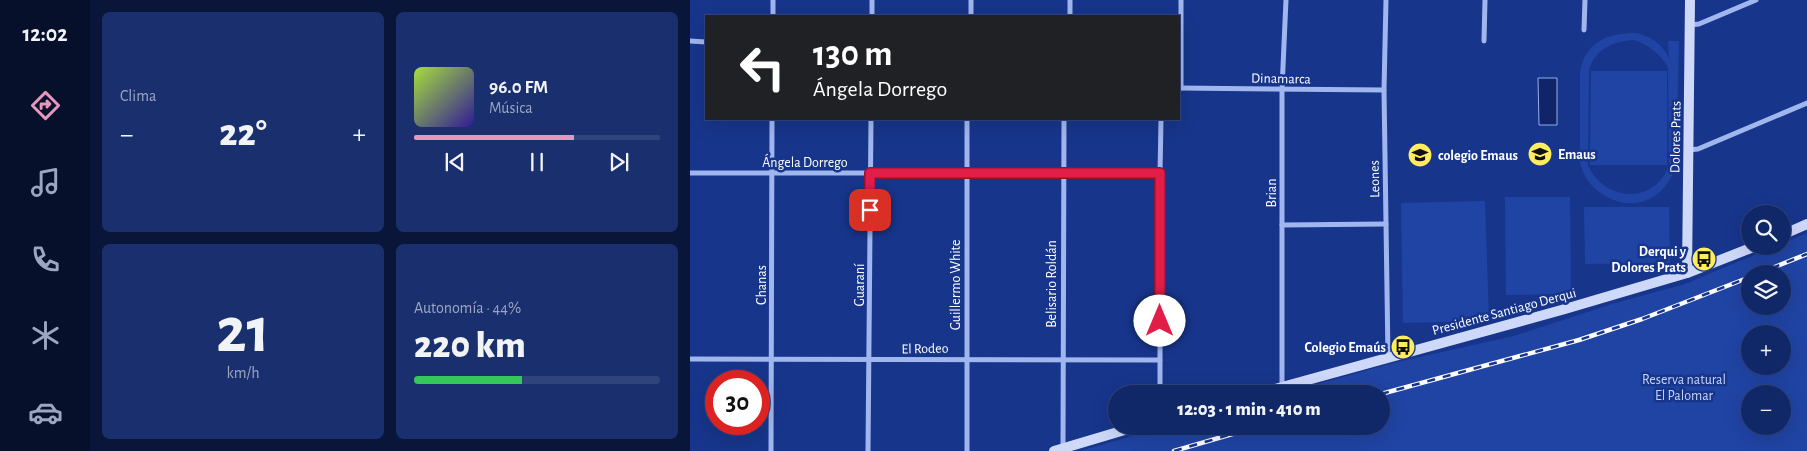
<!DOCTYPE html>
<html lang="es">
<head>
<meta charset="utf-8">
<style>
  :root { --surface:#112868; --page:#1a306e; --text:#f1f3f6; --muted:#9ca6c0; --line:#30447c; --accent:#e797bd }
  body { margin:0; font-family:"Alegreya Sans",sans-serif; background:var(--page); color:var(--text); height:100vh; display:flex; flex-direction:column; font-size:19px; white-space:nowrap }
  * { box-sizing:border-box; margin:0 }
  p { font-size:16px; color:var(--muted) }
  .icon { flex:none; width:28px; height:28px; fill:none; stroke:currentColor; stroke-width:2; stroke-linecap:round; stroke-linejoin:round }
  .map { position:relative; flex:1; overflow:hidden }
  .side { display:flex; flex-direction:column; gap:12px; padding:12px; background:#091639; width:600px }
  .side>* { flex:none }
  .top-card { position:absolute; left:15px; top:15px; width:475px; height:105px; border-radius:0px; box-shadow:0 5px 20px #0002,0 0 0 1px var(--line); background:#202124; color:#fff; overflow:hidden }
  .tools { position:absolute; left:1051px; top:205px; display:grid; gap:10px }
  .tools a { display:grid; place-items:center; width:50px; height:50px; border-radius:50%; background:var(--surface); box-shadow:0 5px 20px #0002,0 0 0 1px var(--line); font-size:25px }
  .speed { position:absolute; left:15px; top:370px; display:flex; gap:10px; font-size:25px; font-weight:700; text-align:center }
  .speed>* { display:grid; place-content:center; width:65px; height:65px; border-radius:50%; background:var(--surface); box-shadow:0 5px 20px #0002,0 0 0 1px var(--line); line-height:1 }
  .speed .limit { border:8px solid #d22; background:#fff; color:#111 }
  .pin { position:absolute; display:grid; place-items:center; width:42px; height:42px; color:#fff; margin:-21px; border-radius:10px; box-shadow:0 2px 8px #0006 }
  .me { position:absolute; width:55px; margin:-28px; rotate:0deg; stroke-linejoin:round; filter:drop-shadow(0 0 4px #0008) }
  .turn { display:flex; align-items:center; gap:18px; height:105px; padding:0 25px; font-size:22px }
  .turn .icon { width:65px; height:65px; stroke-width:2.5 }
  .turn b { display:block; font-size:35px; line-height:42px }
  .big { font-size:38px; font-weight:800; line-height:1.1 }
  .side .card { flex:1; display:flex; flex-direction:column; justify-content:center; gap:8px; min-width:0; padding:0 18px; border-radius:8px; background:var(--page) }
  .side .dial { align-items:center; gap:0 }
  .dial b { font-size:65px; line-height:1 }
  .song { display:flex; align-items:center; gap:15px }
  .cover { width:60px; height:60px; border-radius:8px; background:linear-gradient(135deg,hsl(80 70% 55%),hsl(250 70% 35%)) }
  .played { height:5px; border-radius:2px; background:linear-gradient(90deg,var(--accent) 65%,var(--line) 65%) }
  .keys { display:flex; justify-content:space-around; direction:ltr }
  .heat { display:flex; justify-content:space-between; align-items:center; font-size:28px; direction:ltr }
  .charge { height:8px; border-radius:4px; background:linear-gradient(90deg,#34c759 44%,var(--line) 0) }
  .side .tiles { flex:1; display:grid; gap:12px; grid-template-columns:repeat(2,1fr) }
  .trip { position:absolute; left:418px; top:385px; width:282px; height:50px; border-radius:25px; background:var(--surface); box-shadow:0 5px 20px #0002,0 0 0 1px var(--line); font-weight:800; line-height:50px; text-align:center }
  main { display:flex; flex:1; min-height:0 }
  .tabs { display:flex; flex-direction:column; width:90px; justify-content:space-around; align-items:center; background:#07102a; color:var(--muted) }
  .tabs .icon { width:35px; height:35px }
  .tabs .selected { color:var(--accent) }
  .tabs b { font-size:22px; color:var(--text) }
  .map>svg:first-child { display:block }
</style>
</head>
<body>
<main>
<nav class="tabs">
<b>12:02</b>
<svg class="icon selected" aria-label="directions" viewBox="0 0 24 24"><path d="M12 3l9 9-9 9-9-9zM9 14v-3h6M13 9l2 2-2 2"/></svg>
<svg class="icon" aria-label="music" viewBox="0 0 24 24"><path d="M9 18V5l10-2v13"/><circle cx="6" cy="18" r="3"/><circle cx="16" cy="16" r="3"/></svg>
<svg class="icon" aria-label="phone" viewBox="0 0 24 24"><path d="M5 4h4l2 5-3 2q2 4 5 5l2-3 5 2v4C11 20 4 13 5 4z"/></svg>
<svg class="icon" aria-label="climate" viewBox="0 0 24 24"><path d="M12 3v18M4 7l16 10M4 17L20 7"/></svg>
<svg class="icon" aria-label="car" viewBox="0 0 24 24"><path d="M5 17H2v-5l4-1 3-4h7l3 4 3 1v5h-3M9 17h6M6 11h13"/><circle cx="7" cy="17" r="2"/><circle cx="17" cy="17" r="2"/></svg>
</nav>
<section class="side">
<div class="tiles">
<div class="card"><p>Clima</p>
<div class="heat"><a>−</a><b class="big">22°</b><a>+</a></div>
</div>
<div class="card">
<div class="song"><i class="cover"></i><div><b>96.0 FM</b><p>Música</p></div></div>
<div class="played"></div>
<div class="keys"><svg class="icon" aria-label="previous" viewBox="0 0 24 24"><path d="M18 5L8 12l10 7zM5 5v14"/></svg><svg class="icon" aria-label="pause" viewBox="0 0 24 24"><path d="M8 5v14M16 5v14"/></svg><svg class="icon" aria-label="next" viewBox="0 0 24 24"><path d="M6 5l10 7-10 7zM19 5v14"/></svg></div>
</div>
<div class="card dial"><b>21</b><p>km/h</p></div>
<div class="card"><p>Autonomía · 44%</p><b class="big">220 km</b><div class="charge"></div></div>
</div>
</section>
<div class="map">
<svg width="1117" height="451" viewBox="0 0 1117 451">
  <rect width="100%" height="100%" fill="#17358b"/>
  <g fill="#2044a4" fill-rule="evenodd">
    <path d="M946,33C962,37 971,43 979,58L978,41H989L986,165C976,200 943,214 912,194C901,187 893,176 890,163V71C896,41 919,33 946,33ZM944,40C959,45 970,54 978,67L979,165C965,205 914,202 898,165L899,71C904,49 924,41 944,40Z"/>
    <path d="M901,71H977V165H900Z"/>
    <path d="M815,197H880L881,294L816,295Z"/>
    <path d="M795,201L799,321L713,323L711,203Z"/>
    <path d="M894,207H979L980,263L895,264Z"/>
    <path d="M1117,233V451H390L477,426H691V394H592L703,363L824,336L922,304L995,284L1086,246H1092L1093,243ZM1060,274H1092V306H1060ZM1060,334H1092V366H1060ZM1060,394H1092V426H1060Z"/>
  </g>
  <path fill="#0f2568" stroke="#93aef1" d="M848,78H867V125H849Z"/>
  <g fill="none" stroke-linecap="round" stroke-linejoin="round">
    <g stroke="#a0b6ee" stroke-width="5">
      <path d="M491,0V88"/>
      <path d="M696,0L694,90L698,357"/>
      <path d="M83,16V0"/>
      <path d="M182,16V0"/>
      <path d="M281,16V0"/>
      <path d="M380,16V0"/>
      <path d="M1000,25L1009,24L1066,0"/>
      <path d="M894,30L895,0"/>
      <path d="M0,41L16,42"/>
      <path d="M794,41L795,0"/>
      <path d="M489,88L694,90"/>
      <path d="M277,119V451"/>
      <path d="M998,150L1008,149L1117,103"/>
      <path d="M0,173H470"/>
      <path d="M592,225L696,224"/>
      <path d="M0,359L470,360"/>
      <path d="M592,387V89L596,0"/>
      <path d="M470,394V173L471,119"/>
      <path d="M373,448L374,119"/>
      <path d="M81,451L82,119"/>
      <path d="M178,451L181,119"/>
    </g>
    <g stroke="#ced9fa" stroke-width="10">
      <path d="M1092,235L1117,224"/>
      <path d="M997,273L1000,0"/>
      <path d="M567,394L875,309L997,273L1066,246"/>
      <path d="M364,451L448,426"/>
    </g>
    <defs>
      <g id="rail">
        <path d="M1067,274L1117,254"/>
        <path d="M691,394L889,340L952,319L1060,277"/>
        <path d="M484,451L570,426"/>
      </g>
    </defs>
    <use href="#rail" stroke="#fff" stroke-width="4.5"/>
    <use href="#rail" stroke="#17358b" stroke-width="2.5" stroke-dasharray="8" stroke-linecap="butt"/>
  </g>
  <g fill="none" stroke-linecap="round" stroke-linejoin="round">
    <defs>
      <path id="route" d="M180,210V173H470V321"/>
    </defs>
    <use href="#route" stroke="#92132f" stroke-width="12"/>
    <use href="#route" stroke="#e11d48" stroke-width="9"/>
  </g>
  <defs>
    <symbol id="school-disc" viewBox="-11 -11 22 22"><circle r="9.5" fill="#ffed5e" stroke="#17358b"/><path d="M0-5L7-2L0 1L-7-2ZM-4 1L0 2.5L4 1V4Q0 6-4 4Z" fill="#111"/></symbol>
    <symbol id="bus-disc" viewBox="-11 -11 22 22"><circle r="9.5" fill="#ffed5e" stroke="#17358b"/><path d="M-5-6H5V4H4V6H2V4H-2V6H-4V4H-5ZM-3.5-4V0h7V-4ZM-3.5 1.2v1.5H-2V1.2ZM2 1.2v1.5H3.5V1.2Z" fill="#111"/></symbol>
  </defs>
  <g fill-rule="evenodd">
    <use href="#school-disc" x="836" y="140" width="28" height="28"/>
    <use href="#school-disc" x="716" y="141" width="28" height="28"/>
    <use href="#bus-disc" x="1000" y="245" width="28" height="28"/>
    <use href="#bus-disc" x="699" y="333" width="28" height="28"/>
  </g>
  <g text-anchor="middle" stroke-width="5" stroke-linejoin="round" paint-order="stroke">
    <g font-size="14" fill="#fff" stroke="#17358b">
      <text transform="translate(591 78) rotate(1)" y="5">Dinamarca</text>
      <text transform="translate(985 137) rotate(-89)" y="5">Dolores Prats</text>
      <text x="115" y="167">Ángela Dorrego</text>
      <text transform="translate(684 179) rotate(-91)" y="5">Leones</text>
      <text transform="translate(581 193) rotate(-90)" y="5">Brian</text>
      <text transform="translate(361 284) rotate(-90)" y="5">Belisario Roldán</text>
      <text transform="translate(71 285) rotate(-90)" y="5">Chanas</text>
      <text transform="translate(169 285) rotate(-90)" y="5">Guaraní</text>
      <text transform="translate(265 285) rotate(-90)" y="5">Guillermo White</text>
      <text transform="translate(814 311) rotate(-15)" y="5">Presidente Santiago Derqui</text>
      <text transform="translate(235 348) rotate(-1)" y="5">El Rodeo</text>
    </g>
    <g font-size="14" font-weight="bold" fill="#fff" stroke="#17358b" text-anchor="start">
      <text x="868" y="159">Emaus</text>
      <text x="748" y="160">colegio Emaus</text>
      <text x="996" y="256" text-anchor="end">Derqui y<tspan x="996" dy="16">Dolores Prats</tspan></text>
      <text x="696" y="352" text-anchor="end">Colegio Emaús</text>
    </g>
    <g font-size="14" fill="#c6d5fa" stroke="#17358b">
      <text x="994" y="384">Reserva natural<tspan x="994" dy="16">El Palomar</tspan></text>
    </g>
  </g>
</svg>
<div class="tools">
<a><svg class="icon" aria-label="search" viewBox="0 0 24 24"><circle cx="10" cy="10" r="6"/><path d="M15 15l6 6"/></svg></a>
<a><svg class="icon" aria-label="layers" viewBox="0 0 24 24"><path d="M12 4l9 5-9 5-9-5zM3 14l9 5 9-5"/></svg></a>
<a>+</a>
<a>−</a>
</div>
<div class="speed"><div class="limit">30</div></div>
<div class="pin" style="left:180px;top:210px;background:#d93025"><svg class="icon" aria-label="arrive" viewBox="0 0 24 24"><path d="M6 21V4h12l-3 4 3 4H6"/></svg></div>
<svg class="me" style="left:470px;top:321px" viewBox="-20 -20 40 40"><circle r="19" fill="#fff"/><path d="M0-13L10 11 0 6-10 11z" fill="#e11d48"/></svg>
<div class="trip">12:03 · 1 min · 410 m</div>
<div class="top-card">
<div class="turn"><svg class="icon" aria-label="left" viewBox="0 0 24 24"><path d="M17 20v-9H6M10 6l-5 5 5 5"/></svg><div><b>130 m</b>Ángela Dorrego</div></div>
</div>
</div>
</main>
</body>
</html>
